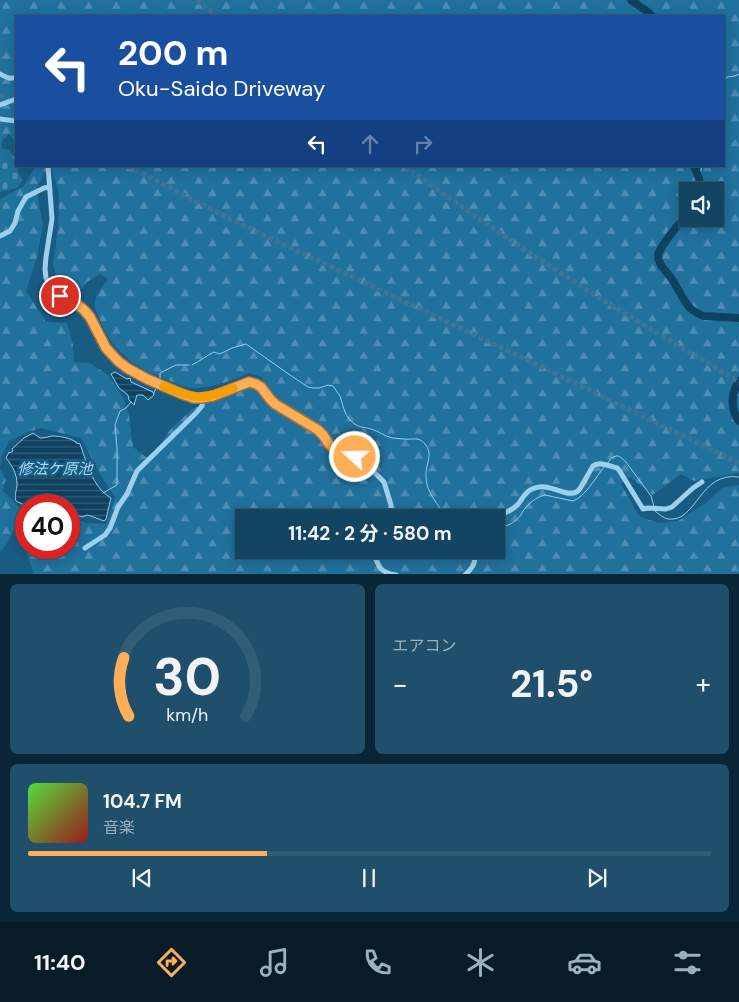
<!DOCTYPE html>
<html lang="ja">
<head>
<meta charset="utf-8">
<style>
  :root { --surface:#124562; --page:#1f4f6b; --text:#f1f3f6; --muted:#9cb1be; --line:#315d77; --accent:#ffae58 }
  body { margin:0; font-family:"DM Sans","Noto Sans JP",sans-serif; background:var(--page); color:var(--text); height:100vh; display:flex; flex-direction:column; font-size:19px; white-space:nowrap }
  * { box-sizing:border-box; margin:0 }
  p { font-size:16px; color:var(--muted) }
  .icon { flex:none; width:28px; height:28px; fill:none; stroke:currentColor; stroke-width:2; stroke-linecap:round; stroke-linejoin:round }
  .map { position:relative; height:574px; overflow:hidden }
  .drawer { display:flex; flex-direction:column; gap:10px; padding:10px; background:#0a2636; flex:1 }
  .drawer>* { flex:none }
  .guide { position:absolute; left:15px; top:15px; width:710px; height:152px; border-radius:0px; box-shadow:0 2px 12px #0003,0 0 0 1px var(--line); background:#1a4fa0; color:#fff; overflow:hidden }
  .fabs { position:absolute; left:679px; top:182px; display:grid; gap:10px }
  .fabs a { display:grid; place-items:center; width:45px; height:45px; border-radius:0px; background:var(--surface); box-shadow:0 2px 12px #0003,0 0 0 1px var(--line); font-size:25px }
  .speed { position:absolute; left:15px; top:494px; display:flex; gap:10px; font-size:25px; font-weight:700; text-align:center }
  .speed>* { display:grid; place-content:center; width:65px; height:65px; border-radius:50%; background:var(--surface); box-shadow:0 2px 12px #0003,0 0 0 1px var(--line); line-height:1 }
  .speed .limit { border:8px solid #d22; background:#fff; color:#111 }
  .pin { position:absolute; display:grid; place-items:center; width:42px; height:42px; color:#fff; margin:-21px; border:2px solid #fff; border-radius:50%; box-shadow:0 1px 5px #0007 }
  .me { position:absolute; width:55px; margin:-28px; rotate:291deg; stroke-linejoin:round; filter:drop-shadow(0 0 4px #0008) }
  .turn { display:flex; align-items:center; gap:18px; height:105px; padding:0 20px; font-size:22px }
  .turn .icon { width:65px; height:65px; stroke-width:2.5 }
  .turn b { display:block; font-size:35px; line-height:42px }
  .lanes { display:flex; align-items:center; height:48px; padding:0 20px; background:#0003; justify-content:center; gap:25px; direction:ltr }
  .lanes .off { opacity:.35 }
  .big { font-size:38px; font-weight:700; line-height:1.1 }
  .drawer .card { flex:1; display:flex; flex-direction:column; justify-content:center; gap:8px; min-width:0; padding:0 18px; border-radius:8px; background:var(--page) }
  .drawer .dial { align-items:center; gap:0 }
  .dial svg { height:130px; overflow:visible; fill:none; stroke:var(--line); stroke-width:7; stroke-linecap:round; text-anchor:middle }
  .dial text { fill:var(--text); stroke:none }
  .song { display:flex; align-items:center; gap:15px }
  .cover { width:60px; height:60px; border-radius:8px; background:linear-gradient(135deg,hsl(110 70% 55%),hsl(0 70% 35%)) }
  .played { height:5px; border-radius:2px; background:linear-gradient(90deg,var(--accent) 35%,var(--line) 35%) }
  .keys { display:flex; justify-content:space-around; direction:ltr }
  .heat { display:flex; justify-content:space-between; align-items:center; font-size:28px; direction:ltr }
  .drawer .tiles { flex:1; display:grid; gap:10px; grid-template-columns:1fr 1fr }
  .card:last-child { grid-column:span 2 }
  .trip { position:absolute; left:235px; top:509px; width:270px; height:50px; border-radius:0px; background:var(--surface); box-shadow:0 2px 12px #0003,0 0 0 1px var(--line); font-weight:700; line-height:50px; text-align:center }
  .menu { display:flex; height:80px; justify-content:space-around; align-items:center; background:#071c27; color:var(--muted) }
  .menu .icon { width:35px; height:35px }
  .menu .active { color:var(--accent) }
  .menu b { font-size:22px; color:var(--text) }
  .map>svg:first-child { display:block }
</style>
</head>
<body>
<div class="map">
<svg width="739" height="575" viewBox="0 0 739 575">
  <defs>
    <pattern id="forest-firs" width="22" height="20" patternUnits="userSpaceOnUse" patternTransform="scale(1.25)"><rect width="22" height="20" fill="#21719d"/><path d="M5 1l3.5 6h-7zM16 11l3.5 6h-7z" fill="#4d8db1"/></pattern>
    <pattern id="cemetery-stones" width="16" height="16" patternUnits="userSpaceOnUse" patternTransform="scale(1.25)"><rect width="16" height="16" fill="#21719d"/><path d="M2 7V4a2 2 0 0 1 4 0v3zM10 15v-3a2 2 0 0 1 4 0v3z" fill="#4d8db1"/></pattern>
    <pattern id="water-rules" width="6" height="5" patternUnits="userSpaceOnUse" patternTransform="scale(1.25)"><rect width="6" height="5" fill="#0f4261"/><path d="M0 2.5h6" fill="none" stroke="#335e79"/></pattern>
  </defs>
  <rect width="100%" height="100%" fill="#185c83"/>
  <path fill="url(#forest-firs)" fill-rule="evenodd" d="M0,0H739V473L694,481L681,474L653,495L630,477L621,484L639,516L658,523L678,521L705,504L722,488L739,485V574H32L33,571L25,549L26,546V548H69V518L87,523L106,524L115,497L103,479L81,438L41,428L28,432L9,441L1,458L0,469L6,480L2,490L24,512L6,545L0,552V199L24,186L36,166H49L36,189L43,224L37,257L26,291L46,322L67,323L73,345L74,362L90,363L108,375L124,399L129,416L133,447L151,461L169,431L192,409L248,387L255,389L265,388L262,377L250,373C232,380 212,389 191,388C185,388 179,384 173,382C140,371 113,354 100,320C99,316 95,311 95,306C93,296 103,287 108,279L100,274L87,282L76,296L61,288L53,265L58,229L59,194L51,166H724V16H16V143L9,134L2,141V156H0ZM688,191H715V219H688ZM244,518H496V550H244Z"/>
  <path fill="url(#cemetery-stones)" d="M0,148C3,149 6,149 8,150C19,158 15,171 23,180L17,188L0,192Z"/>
  <g fill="url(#water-rules)" stroke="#8fceef">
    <path d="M115,372L127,379L130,378L131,382L153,392L154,395L148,400L143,395H137L134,405L129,400L128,395L119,388L111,374Z"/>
    <path d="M33,433L40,438C44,438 48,437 52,436C60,436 70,438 76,442V443L80,444C86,460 90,478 102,491C105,494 108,496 111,498L106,519L104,521L91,516L87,515L82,517L69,512V505H45V503L43,505H38L42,500L41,499L36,505H26V506L16,501C14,495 17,490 17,484C17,474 12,465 6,458L9,452L10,453L13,451L12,449L24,438Z"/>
  </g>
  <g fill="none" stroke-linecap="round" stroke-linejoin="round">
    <g stroke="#8fceef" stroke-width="1">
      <path d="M724,81L727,77L735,76L739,74"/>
      <path d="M699,178L702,166"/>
      <path d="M192,365C200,361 206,356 214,352L220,354L232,348L246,344L290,375L308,387L313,388H319L328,385L333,386C335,389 338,393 340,396C344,408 344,417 356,425C361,428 367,427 371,429C379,431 384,436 392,438C396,438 400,439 404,439C412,440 419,436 425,444C434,454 425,465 426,477C426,493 439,505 447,518"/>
      <path d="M160,381V373L176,365H189"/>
      <path d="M154,393L156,388"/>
      <path d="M607,464L611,458L616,456H619L626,462L651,496L654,507"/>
      <path d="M103,493L117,485V448L115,425L120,411L126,408L131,402"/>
      <path d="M655,511C659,514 663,518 668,519C697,523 699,471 739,477"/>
      <path d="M496,529C503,527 514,524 518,518C520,517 522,513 523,511C528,504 536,497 545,495L573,501C585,497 596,477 604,467"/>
    </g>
    <g stroke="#0f4261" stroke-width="8">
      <path d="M631,0C638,6 646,9 652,16"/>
      <path d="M694,166L699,178L700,191"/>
      <path d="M688,214C681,221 660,246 658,255C658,259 658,259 660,263C662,268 668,273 671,278C678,288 682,299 690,308C694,312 699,314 703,316L739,318"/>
      <path d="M739,381C731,393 730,410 739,421"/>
    </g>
    <g stroke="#3b7496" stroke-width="5" stroke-dasharray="5 2.5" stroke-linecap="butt">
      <path d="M197,0L216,16"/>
      <path d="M0,95L16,104"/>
      <path d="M128,166L228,218L515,354L739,463"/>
      <path d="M405,166C470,214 537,259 606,302C650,329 695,355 739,382"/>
    </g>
    <g stroke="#9cd0ec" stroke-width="5">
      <path d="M0,74C6,77 10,80 16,77"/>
      <path d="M0,105L16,99"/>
      <path d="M0,119L16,121"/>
      <path d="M48,166L52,219L46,257L45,269L46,278L49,285L53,290L60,296L78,305L85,310L90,317L106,348L118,361L127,368L182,395L194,397L203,398L213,396L249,382L256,384L261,387L275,404L318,430L334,450L338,453L355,457L361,461L375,473L384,482L391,505V510L388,513L379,518"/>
      <path d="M0,236L10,231L15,223L18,211L26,197L44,188L49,187"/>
      <path d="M493,518C502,514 513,511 519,503C523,498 525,492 532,489C549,480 569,501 579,490C584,483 588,474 593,466C599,461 609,466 617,468L619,470L643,509L648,508L666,509L672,507L693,488L702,482"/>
      <path d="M85,548L105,535L110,528L118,507L127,494L137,471L197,412L202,406L203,398"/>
      <path d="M373,550C378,565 378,572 396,575"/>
      <path d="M465,575C471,569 475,565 475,557L467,550"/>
    </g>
  </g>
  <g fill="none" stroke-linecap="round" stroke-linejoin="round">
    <defs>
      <path id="route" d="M60,296L78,305L84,310L90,317L106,348L118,361L127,368L147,379L182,394L194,398H202L213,396L249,382L256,384L261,387L270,399L275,404L318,430L323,435L329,444L338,453L355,457"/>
    </defs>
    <use href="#route" stroke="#a67139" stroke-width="12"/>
    <use href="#route" stroke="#ffae58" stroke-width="9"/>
    <path stroke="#f59e0b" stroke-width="9" d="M164,386C193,399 203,401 233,388"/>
  </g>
  <g text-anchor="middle" stroke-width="5" stroke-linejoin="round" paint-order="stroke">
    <g font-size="15" font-style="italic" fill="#a8d9f4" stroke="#185c83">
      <text x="55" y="474">修法ケ原池</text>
    </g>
  </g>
</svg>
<div class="fabs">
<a><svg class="icon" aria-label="sound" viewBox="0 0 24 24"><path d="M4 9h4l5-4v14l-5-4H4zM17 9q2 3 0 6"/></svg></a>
</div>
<div class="speed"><div class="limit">40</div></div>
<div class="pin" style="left:60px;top:296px;background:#d93025"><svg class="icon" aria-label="arrive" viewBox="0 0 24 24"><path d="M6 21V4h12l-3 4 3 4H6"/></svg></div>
<svg class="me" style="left:355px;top:457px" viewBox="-20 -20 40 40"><circle r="17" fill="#ffae58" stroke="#fff" stroke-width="3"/><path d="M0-11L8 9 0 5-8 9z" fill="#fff"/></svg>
<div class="trip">11:42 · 2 分 · 580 m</div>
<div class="guide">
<div class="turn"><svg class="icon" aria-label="left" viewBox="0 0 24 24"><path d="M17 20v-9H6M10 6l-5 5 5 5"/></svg><div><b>200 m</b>Oku-Saido Driveway</div></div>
<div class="lanes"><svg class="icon" aria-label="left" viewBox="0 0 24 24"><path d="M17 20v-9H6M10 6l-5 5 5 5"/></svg><svg class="icon off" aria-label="ahead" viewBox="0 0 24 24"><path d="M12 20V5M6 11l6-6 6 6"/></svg><svg class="icon off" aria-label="right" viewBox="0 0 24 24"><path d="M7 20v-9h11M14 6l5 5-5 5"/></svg></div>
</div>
</div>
<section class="drawer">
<div class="tiles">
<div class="card dial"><svg viewBox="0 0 100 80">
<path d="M14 69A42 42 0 1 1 86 69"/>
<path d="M14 69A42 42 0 0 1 11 33" stroke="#ffae58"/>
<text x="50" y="56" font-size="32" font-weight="700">30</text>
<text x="50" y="72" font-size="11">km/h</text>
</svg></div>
<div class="card"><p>エアコン</p>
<div class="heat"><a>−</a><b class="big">21.5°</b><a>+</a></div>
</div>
<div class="card">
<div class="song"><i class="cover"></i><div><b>104.7 FM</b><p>音楽</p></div></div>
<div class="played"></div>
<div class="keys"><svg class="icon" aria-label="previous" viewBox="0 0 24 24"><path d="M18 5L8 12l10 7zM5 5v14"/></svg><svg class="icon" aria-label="pause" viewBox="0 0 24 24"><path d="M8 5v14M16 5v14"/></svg><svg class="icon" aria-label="next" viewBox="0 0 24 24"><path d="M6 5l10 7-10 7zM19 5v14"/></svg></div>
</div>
</div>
</section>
<nav class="menu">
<b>11:40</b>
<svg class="icon active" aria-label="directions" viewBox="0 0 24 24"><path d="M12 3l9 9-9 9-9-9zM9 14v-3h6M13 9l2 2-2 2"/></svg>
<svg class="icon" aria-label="music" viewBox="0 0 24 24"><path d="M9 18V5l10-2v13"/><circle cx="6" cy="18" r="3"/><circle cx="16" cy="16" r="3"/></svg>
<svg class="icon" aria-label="phone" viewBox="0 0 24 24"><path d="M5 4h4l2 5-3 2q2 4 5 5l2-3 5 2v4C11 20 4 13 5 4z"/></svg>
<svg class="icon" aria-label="climate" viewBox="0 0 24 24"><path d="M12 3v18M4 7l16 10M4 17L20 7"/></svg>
<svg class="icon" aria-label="car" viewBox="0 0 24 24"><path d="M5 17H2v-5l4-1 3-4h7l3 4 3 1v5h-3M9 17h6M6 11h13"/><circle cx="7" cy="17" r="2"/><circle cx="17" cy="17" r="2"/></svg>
<svg class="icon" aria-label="filters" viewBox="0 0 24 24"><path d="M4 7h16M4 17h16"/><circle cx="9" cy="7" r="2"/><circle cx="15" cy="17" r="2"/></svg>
</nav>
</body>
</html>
